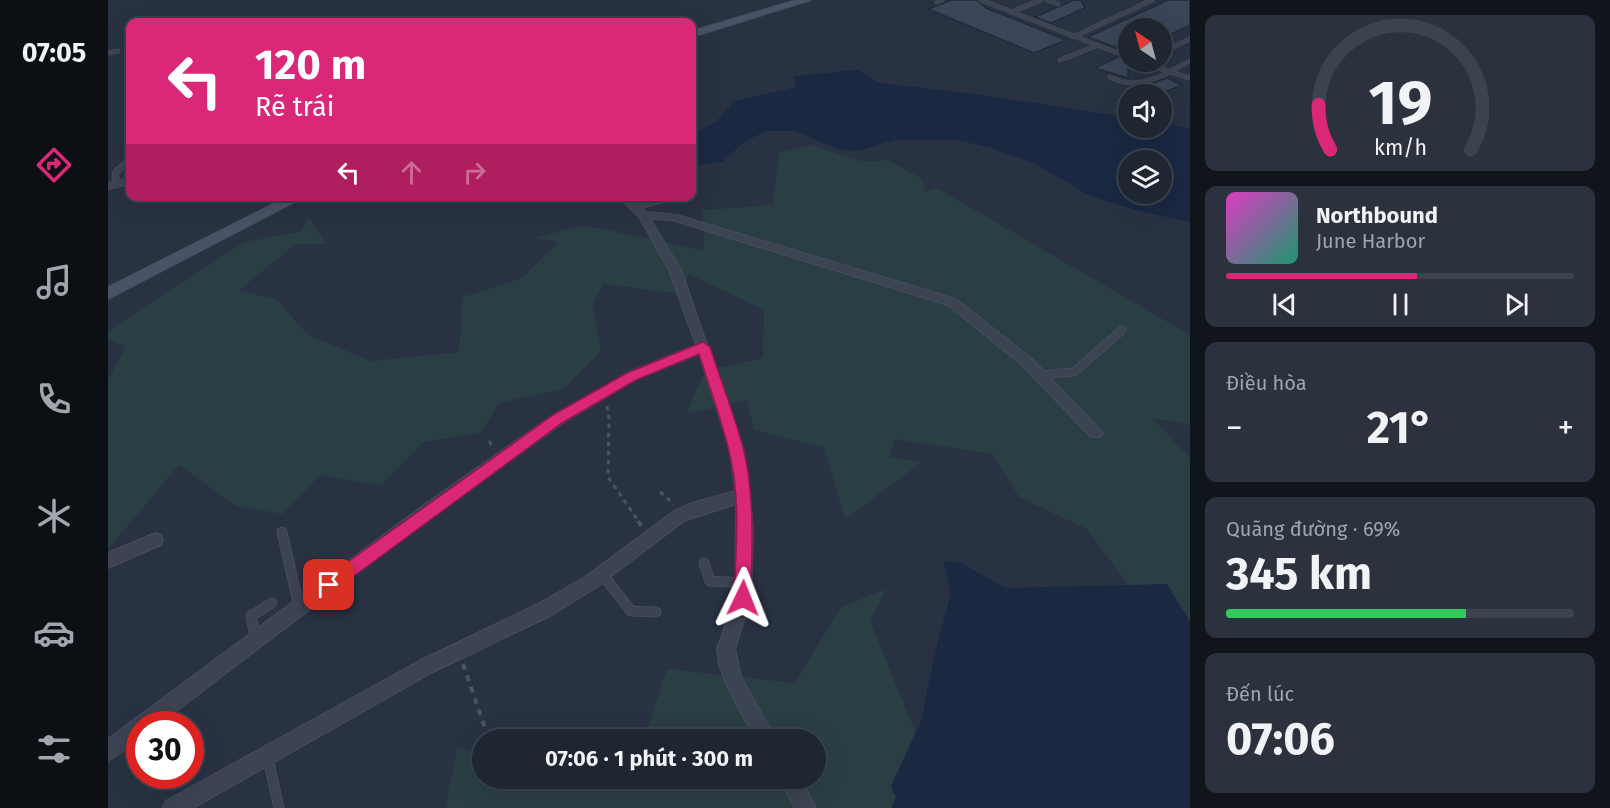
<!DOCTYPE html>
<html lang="vi">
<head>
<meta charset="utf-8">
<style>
  :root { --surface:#1e2632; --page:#2b323e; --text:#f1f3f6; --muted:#a1a5ac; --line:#3c434d; --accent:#db2777 }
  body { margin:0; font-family:"Fira Sans",sans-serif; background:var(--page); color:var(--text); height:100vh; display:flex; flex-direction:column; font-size:22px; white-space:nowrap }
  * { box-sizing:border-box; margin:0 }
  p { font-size:20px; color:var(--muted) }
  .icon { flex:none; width:33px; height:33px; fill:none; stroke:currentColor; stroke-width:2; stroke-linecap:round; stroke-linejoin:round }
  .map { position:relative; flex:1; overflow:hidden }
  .panel { display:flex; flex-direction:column; gap:15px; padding:15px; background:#10151c; width:420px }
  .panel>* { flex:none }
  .banner { position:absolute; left:18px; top:18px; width:570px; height:183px; border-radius:12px; box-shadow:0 6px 24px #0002,0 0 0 2px var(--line); background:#db2777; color:#fff; overflow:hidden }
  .needle { width:39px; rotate:324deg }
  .buttons { position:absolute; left:1010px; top:18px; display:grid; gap:12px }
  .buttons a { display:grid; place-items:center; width:54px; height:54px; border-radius:50%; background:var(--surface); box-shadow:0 6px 24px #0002,0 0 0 2px var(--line); font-size:30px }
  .speed { position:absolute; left:18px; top:711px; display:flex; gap:12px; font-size:30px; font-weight:700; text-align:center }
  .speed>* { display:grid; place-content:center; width:78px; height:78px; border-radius:50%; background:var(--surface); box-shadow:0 6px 24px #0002,0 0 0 2px var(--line); line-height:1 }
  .speed .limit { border:9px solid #d22; background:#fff; color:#111 }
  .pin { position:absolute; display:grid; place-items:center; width:51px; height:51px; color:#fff; margin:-26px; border-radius:12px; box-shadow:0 3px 9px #0006 }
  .me { position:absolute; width:66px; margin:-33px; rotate:2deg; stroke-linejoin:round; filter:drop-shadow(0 0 4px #0008) }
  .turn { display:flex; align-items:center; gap:21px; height:126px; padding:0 30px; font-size:27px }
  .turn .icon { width:78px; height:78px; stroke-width:2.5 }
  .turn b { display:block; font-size:42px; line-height:51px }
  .lanes { display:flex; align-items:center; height:57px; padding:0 30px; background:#0003; justify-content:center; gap:30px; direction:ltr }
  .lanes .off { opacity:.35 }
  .big { font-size:45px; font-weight:700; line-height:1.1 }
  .panel .widget { flex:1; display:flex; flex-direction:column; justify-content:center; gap:9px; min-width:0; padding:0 21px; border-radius:12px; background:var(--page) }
  .panel .dial { align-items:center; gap:0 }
  .dial svg { height:156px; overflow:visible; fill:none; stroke:var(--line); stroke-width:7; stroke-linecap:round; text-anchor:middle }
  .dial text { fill:var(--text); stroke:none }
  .song { display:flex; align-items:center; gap:18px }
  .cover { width:72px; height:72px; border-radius:9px; background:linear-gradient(135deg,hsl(310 70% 55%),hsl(160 70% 35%)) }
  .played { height:6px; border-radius:3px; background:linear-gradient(90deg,var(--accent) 55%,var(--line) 55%) }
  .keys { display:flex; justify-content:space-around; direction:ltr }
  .heat { display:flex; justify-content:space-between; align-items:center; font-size:33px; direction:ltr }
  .charge { height:9px; border-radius:4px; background:linear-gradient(90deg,#34c759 69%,var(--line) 0) }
  .trip { position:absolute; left:364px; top:729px; width:354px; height:60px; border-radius:30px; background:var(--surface); box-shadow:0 6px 24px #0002,0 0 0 2px var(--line); font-weight:700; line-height:60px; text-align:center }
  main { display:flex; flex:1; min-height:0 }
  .tabs { display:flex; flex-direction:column; width:108px; justify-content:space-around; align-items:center; background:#0c0f14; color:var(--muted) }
  .tabs .icon { width:42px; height:42px }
  .tabs .active { color:var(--accent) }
  .tabs b { font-size:27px; color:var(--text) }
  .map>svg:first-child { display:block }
</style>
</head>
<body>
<main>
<nav class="tabs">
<b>07:05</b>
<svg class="icon active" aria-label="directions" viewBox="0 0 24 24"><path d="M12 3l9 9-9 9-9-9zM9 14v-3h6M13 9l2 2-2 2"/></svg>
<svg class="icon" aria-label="music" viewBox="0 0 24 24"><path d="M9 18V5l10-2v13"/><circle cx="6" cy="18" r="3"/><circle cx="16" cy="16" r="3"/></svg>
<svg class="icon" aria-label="phone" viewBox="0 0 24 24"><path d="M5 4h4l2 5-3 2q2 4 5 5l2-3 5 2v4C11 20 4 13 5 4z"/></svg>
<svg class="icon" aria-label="climate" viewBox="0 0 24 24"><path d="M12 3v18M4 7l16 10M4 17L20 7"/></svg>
<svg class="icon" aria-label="car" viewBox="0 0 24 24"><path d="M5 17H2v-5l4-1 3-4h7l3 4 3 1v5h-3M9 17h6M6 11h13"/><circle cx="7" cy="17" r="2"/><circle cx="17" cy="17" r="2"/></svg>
<svg class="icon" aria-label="filters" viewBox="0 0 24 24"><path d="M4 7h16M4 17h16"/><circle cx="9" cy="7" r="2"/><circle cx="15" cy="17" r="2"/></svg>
</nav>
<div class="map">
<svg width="1082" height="808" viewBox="0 0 1082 808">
  <rect width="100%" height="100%" fill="#283243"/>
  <g fill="#2a3f44">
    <path d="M702,145L757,162L780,160L814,179L817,192L829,188L1082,335V425L1045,418L1082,459V657L1045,619L979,529L911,497L884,454L787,439L781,457L814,462L737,519L716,447L646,430L639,400L578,414L597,371L655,358L656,310L581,274L572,294L496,284L484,305L493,351L455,389L391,403L373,432L315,442L273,485L212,475L175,514L128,506L71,465L0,549V380L18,346L0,339V331L136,242L191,232L201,218L219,244H188L131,290L169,300L200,335L263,361L351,352L355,297L414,278L451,242L428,238L475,225L596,251L595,210L665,205L671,153Z"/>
    <path d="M778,589L762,621L831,790L830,808H338L349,747L375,756V778L443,779L459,784L492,778H708V740L536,739L559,669L687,683L733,607Z"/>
  </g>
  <g fill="#1a2842" fill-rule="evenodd">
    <path d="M750,70L772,83L867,94L1020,117V128H1053V123L1082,129V222L1031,211L982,196L926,163L883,148L850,140H787L750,151L729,149L687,131H658L636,142L614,162L584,166V134L608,122L627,101L688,87L685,76ZM1020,160H1053V194H1020Z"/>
    <path d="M835,561L854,563L897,588L1059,584L1082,621V808H783L788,797L783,786L813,721L828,649L843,593Z"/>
  </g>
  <g fill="#3a4559" stroke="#232b3a" stroke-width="1.5">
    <path d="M844,0H869L878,8L958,40L926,53L820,9Z"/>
    <path d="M966,0H973L977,8L943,23L927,17Z"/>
    <path d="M1060,0H1082V25L1053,39V28H1020V52L980,37Z"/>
    <path d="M1010,57L1020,61V78L987,68Z"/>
    <path d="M1059,78L1074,85L1052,94H1043L1029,88Z"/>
  </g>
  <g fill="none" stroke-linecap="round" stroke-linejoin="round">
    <defs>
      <g id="lane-far3">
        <path d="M873,0L1020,57"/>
        <path d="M940,0L950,4"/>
        <path d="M829,2L834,0"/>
        <path d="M903,12L933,0"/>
        <path d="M965,37L1044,0"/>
        <path d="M0,53L10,51"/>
        <path d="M1053,53L1082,39"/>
        <path d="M952,60L988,46"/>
        <path d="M1031,62L1082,78"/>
        <path d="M1002,77C1031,92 1056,75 1082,61"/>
      </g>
      <g id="lane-far2">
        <path d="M12,183L7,178L8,172L22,160"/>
        <path d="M526,207L564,197H580"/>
      </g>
      <path id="lane-far1" d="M930,375L966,372L1014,330"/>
      <g id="lane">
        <path d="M174,532L191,606"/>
        <path d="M596,563L602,581L635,583"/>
        <path d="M494,574L523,611L548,612"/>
        <path d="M147,638L143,616L164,603"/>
        <path d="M160,758L171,808"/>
      </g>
      <g id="street">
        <path d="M22,178V184L0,189V183Z"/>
        <path d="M510,196H521L538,212L569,215L848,299L924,359L995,433L993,437H983L914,365L840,305L564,220L542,219L573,270L636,451L645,528L643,598L627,649L633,677L668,740H648L620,688L611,665L609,649L627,598L628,504L576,521L489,587L442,616L323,673L85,808H55L58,801L311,661L430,604L477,577L566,511L584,503L627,491L622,451L591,354L529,379L455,423L330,512L51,724H32V740L0,761V739L320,502L445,415L519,373L588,345L561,270L531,217Z"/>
        <path d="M47,533L53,535L55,540L53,545L0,568V553Z"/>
        <path d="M671,778H692L708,808H687Z"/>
      </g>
      <g id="secondary">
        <path d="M688,0H703L584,37V31Z"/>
        <path d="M181,196H198L0,299V287Z"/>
      </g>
    </defs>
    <use href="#lane-far3" stroke="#464d5c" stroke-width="5"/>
    <use href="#lane-far2" stroke="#464d5c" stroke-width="7"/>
    <use href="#lane-far1" stroke="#464d5c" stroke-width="9"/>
    <use href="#lane" stroke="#464d5c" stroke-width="11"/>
    <use href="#street" stroke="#464d5c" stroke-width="2"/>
    <use href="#secondary" stroke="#464d5c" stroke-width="2"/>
    <g stroke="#43585c" stroke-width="3" stroke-dasharray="4.5 4.5" stroke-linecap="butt">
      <path d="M499,406L501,419L500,477L531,522"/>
      <path d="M381,441L386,449"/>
      <path d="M552,492L566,504"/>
    </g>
    <g stroke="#43585c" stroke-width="4" stroke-dasharray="6 6" stroke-linecap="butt">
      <path d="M530,521L534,527"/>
      <path d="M355,664L381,740"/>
    </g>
    <use href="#lane-far3" stroke="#3c4453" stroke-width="4"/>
    <use href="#lane-far2" stroke="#3c4453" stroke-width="5"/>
    <use href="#lane-far1" stroke="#3c4453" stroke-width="7"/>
    <use href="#lane" stroke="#3c4453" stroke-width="9"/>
    <use href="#street" fill="#3c4453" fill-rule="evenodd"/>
    <use href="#secondary" fill="#4a5366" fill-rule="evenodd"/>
  </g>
  <path fill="#db2777" stroke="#8e194d" stroke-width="1.5" d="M595,342L602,347C613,381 627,416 636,451C647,499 644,549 643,598L641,603L635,606L629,603L626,598C628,549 633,499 621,451C613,418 601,386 591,354L528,380L454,423L227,590L221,593L216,590L213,585L216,579L445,415L519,373Z"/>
</svg>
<div class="buttons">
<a><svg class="needle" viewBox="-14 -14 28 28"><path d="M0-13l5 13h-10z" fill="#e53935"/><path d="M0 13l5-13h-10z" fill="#a1a5ac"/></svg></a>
<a><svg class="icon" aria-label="sound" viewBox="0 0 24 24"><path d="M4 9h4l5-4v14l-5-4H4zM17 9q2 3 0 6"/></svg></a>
<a><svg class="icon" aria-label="layers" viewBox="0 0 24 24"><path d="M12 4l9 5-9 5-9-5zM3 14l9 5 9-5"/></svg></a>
</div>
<div class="speed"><div class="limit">30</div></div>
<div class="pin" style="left:221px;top:585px;background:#d93025"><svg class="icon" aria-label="arrive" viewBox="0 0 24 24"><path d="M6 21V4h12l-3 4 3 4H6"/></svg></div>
<svg class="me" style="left:635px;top:598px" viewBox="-20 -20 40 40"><path d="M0-17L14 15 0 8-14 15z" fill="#db2777" stroke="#fff" stroke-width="4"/></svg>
<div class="trip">07:06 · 1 phút · 300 m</div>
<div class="banner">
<div class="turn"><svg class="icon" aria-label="left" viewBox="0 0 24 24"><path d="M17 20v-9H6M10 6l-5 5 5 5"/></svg><div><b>120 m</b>Rẽ trái</div></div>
<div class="lanes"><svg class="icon" aria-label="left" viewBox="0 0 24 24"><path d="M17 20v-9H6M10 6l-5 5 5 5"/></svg><svg class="icon off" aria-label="ahead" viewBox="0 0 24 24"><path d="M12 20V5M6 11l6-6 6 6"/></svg><svg class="icon off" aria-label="right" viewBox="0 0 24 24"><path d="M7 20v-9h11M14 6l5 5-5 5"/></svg></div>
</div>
</div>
<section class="panel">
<div class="widget dial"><svg viewBox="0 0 100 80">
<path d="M14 69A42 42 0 1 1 86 69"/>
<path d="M14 69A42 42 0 0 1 8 46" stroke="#db2777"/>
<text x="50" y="56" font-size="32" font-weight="700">19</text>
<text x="50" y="72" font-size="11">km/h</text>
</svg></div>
<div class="widget">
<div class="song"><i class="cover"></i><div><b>Northbound</b><p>June Harbor</p></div></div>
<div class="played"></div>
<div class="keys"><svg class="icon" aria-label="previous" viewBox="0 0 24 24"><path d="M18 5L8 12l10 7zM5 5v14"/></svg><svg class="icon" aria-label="pause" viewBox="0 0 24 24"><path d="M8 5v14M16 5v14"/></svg><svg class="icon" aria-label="next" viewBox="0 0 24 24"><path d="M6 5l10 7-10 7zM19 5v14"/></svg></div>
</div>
<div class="widget"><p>Điều hòa</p>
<div class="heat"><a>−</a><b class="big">21°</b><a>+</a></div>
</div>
<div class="widget"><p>Quãng đường · 69%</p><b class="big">345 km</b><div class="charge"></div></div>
<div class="widget"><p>Đến lúc</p><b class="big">07:06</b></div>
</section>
</main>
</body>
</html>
